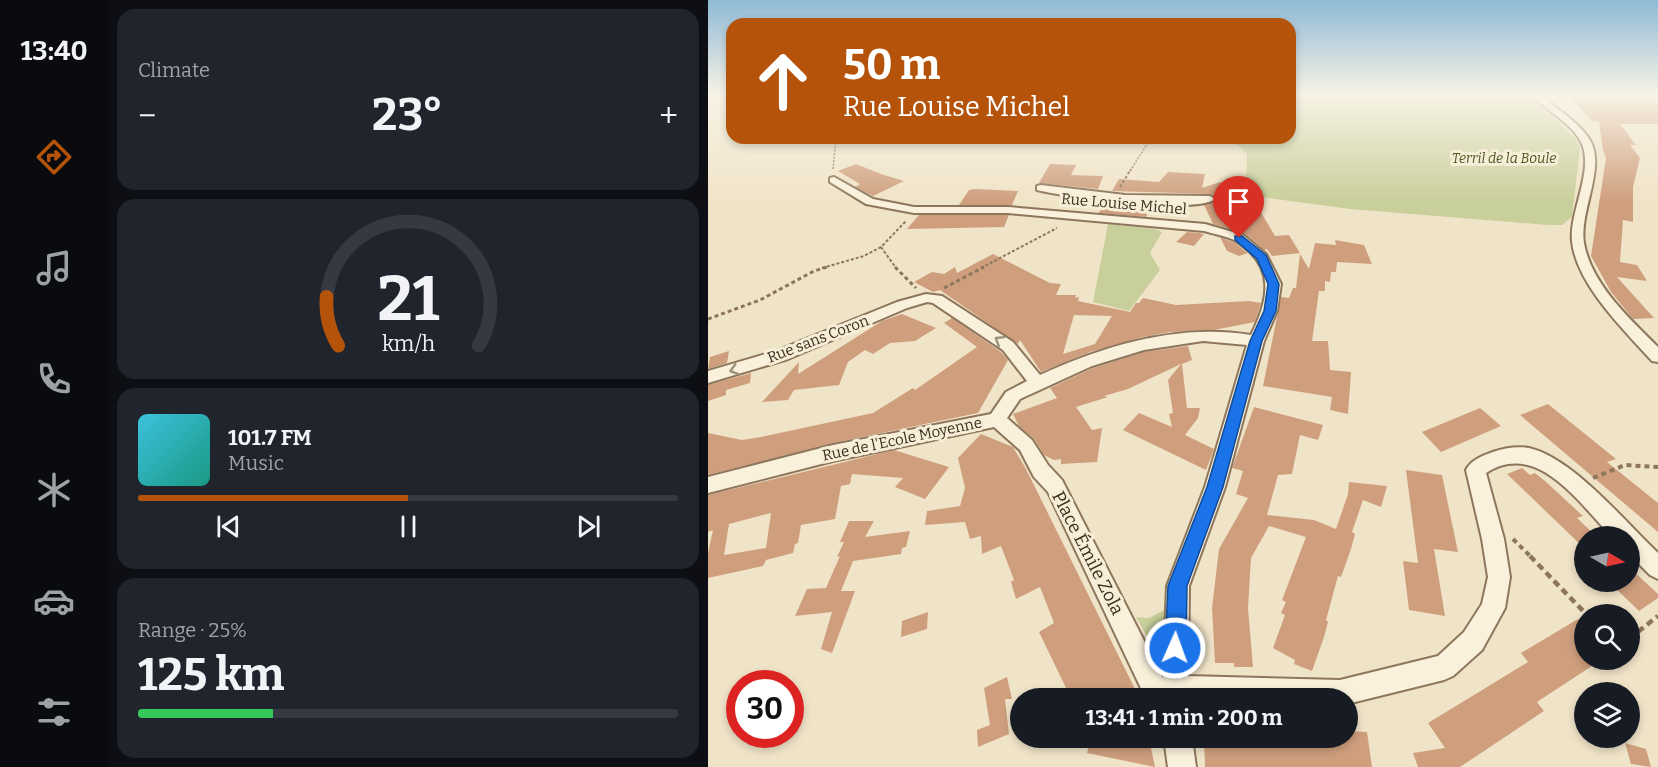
<!DOCTYPE html>
<html lang="en">
<head>
<meta charset="utf-8">
<style>
  :root { --surface:#171b24; --page:#20242c; --text:#f1f3f6; --muted:#9ea1a6; --line:#363941; --accent:#b45309 }
  body { margin:0; font-family:Bitter,serif; background:var(--page); color:var(--text); height:100vh; display:flex; flex-direction:column; font-size:22px; white-space:nowrap }
  * { box-sizing:border-box; margin:0 }
  p { font-size:20px; color:var(--muted) }
  .icon { flex:none; width:33px; height:33px; fill:none; stroke:currentColor; stroke-width:2; stroke-linecap:round; stroke-linejoin:round }
  .map { position:relative; flex:1; overflow:hidden }
  .sheet { display:flex; flex-direction:column; gap:9px; padding:9px; background:#0d0f14; width:600px }
  .sheet>* { flex:none }
  .guide { position:absolute; left:18px; top:18px; width:570px; height:126px; border-radius:18px; box-shadow:0 3px 9px #0003; background:#b45309; color:#fff; overflow:hidden }
  .needle { width:39px; rotate:99deg }
  .controls { position:absolute; left:866px; top:526px; display:grid; gap:12px }
  .controls a { display:grid; place-items:center; width:66px; height:66px; border-radius:50%; background:var(--surface); box-shadow:0 3px 9px #0003; font-size:30px }
  .speed { position:absolute; left:18px; top:670px; display:flex; gap:12px; font-size:30px; font-weight:700; text-align:center }
  .speed>* { display:grid; place-content:center; width:78px; height:78px; border-radius:50%; background:var(--surface); box-shadow:0 3px 9px #0003; line-height:1 }
  .speed .limit { border:9px solid #d22; background:#fff; color:#111 }
  .pin { position:absolute; display:grid; place-items:center; width:51px; height:51px; color:#fff; margin:-62px -26px; border-radius:50% 50% 50% 0; rotate:-45deg; box-shadow:0 0 6px #0007 }
  .pin .icon { rotate:45deg }
  .me { position:absolute; width:66px; margin:-33px; rotate:2deg; stroke-linejoin:round; filter:drop-shadow(0 0 4px #0008) }
  .turn { display:flex; align-items:center; gap:21px; height:126px; padding:0 18px; font-size:27px }
  .turn .icon { width:78px; height:78px; stroke-width:2.5 }
  .turn b { display:block; font-size:42px; line-height:51px }
  .big { font-size:45px; font-weight:700; line-height:1.1 }
  .sheet .widget { flex:1; display:flex; flex-direction:column; justify-content:center; gap:9px; min-width:0; padding:0 21px; border-radius:18px; background:var(--page) }
  .sheet .dial { align-items:center; gap:0 }
  .dial svg { height:156px; overflow:visible; fill:none; stroke:var(--line); stroke-width:7; stroke-linecap:round; text-anchor:middle }
  .dial text { fill:var(--text); stroke:none }
  .song { display:flex; align-items:center; gap:18px }
  .cover { width:72px; height:72px; border-radius:9px; background:linear-gradient(135deg,hsl(190 70% 55%),hsl(170 70% 35%)) }
  .played { height:6px; border-radius:3px; background:linear-gradient(90deg,var(--accent) 50%,var(--line) 50%) }
  .keys { display:flex; justify-content:space-around; direction:ltr }
  .heat { display:flex; justify-content:space-between; align-items:center; font-size:33px; direction:ltr }
  .charge { height:9px; border-radius:4px; background:linear-gradient(90deg,#34c759 25%,var(--line) 0) }
  .trip { position:absolute; left:302px; top:688px; width:348px; height:60px; border-radius:30px; background:var(--surface); box-shadow:0 3px 9px #0003; font-weight:700; line-height:60px; text-align:center }
  main { display:flex; flex:1; min-height:0 }
  .tab-bar { display:flex; flex-direction:column; width:108px; justify-content:space-around; align-items:center; background:#090b0e; color:var(--muted) }
  .tab-bar .icon { width:42px; height:42px }
  .tab-bar .on { color:var(--accent) }
  .tab-bar b { font-size:27px; color:var(--text) }
  .map>svg:first-child { display:block }
</style>
</head>
<body>
<main>
<nav class="tab-bar">
<b>13:40</b>
<svg class="icon on" aria-label="directions" viewBox="0 0 24 24"><path d="M12 3l9 9-9 9-9-9zM9 14v-3h6M13 9l2 2-2 2"/></svg>
<svg class="icon" aria-label="music" viewBox="0 0 24 24"><path d="M9 18V5l10-2v13"/><circle cx="6" cy="18" r="3"/><circle cx="16" cy="16" r="3"/></svg>
<svg class="icon" aria-label="phone" viewBox="0 0 24 24"><path d="M5 4h4l2 5-3 2q2 4 5 5l2-3 5 2v4C11 20 4 13 5 4z"/></svg>
<svg class="icon" aria-label="climate" viewBox="0 0 24 24"><path d="M12 3v18M4 7l16 10M4 17L20 7"/></svg>
<svg class="icon" aria-label="car" viewBox="0 0 24 24"><path d="M5 17H2v-5l4-1 3-4h7l3 4 3 1v5h-3M9 17h6M6 11h13"/><circle cx="7" cy="17" r="2"/><circle cx="17" cy="17" r="2"/></svg>
<svg class="icon" aria-label="filters" viewBox="0 0 24 24"><path d="M4 7h16M4 17h16"/><circle cx="9" cy="7" r="2"/><circle cx="15" cy="17" r="2"/></svg>
</nav>
<section class="sheet">
<div class="widget"><p>Climate</p>
<div class="heat"><a>−</a><b class="big">23°</b><a>+</a></div>
</div>
<div class="widget dial"><svg viewBox="0 0 100 80">
<path d="M14 69A42 42 0 1 1 86 69"/>
<path d="M14 69A42 42 0 0 1 8 44" stroke="#b45309"/>
<text x="50" y="56" font-size="32" font-weight="700">21</text>
<text x="50" y="72" font-size="11">km/h</text>
</svg></div>
<div class="widget">
<div class="song"><i class="cover"></i><div><b>101.7 FM</b><p>Music</p></div></div>
<div class="played"></div>
<div class="keys"><svg class="icon" aria-label="previous" viewBox="0 0 24 24"><path d="M18 5L8 12l10 7zM5 5v14"/></svg><svg class="icon" aria-label="pause" viewBox="0 0 24 24"><path d="M8 5v14M16 5v14"/></svg><svg class="icon" aria-label="next" viewBox="0 0 24 24"><path d="M6 5l10 7-10 7zM19 5v14"/></svg></div>
</div>
<div class="widget"><p>Range · 25%</p><b class="big">125 km</b><div class="charge"></div></div>
</section>
<div class="map">
<svg width="950" height="767" viewBox="0 0 950 767">
  <rect width="100%" height="100%" fill="#f0e4c8"/>
  <g fill="#c9cf9b">
    <path d="M582,94H821L868,139L872,148L864,217L854,225H840L642,209L539,195C537,182 539,168 539,154L522,138H582Z"/>
    <path d="M400,224L447,229L454,232L442,253L452,270L421,311L385,302Z"/>
    <path d="M456,610L454,663L428,617L441,618Z"/>
  </g>
  <g fill="#cf9f7d" fill-rule="evenodd">
    <path d="M861,97L903,98L902,97H905L950,101V124H911L922,135L919,134L928,145H922L932,158L925,187V222L915,220L912,262L929,265L939,281L909,277L946,318L925,319L903,292L883,256L898,158L895,150L891,122L884,121Z"/>
    <path d="M148,164L173,174L196,181L165,196L147,187L152,184L130,171Z"/>
    <path d="M342,164L368,165L363,175L395,176L390,189L331,183Z"/>
    <path d="M460,172L497,174L494,188L512,182L519,189L525,188L541,210L551,209L567,236L581,235L592,253L564,256L559,249L556,250L536,233L505,224L496,205L509,200L503,194L404,191L411,179L451,182Z"/>
    <path d="M267,189L310,191L304,205H251L261,190Z"/>
    <path d="M397,203L422,205L442,206L438,217L391,213Z"/>
    <path d="M211,215H301L296,227L199,229Z"/>
    <path d="M479,232L491,233L496,234L486,246L468,242Z"/>
    <path d="M512,237L527,243L540,253L531,256L519,251Z"/>
    <path d="M627,240L656,245L664,264L629,262L628,272H623L622,282L617,281V291H611L604,341H620L622,370L643,372L640,414L622,410L624,397L555,386L573,297L581,298L585,288H588L592,254L601,269L607,243L628,245Z"/>
    <path d="M285,254L342,283L353,284L348,295H368L367,298L371,297L370,301L422,312L428,303H431L435,298L468,305L541,301L553,303L547,322L506,330L462,332L435,337L382,352L333,372L312,340L310,344L232,290L225,292L206,282L224,272L236,274L247,267L249,273ZM366,315L404,316L387,344L355,354Z"/>
    <path d="M194,314L228,328L207,341L182,343L165,354L157,350L140,362L131,385L86,390L80,400L54,402L91,362L90,374L174,321Z"/>
    <path d="M244,318L293,352L300,360L270,413L125,443L0,475V433L34,440L53,437L165,413L205,388L207,390L269,347L236,323Z"/>
    <path d="M480,346L484,360L474,364L479,408H492L490,418L477,435L506,449L498,470L415,430L431,413L464,427L461,414L465,413L460,380L473,364L420,389L396,396L400,397L368,407L384,430L394,428L389,462L353,464V459L346,460L336,455L326,439L311,426L305,414L349,398L342,388L385,368L436,352Z"/>
    <path d="M21,351L19,363L0,369L2,357Z"/>
    <path d="M43,373L42,383L18,390V395L0,401V385Z"/>
    <path d="M840,404L908,459L899,462L950,503V532L812,415Z"/>
    <path d="M546,407L615,425L610,440L592,435L584,474L570,475L559,515L606,520L628,529L640,494L641,482L679,486L673,507L655,500L644,532L647,534L643,549L633,577L630,576L618,620L620,622L616,637L604,671L586,664L587,660L565,648L577,615L573,613L578,602L574,600L598,537L561,526L543,558L540,608L545,667H526V663H507L504,608L511,549L540,498L528,494L535,471L524,468Z"/>
    <path d="M772,408L793,426L733,452L714,432Z"/>
    <path d="M273,434L305,447L318,469L432,699H343L358,688L331,632L346,623L332,587L308,599L303,582L306,580L293,546L274,554L273,536L262,539L257,522L217,525L219,511L252,506L257,488L250,458Z"/>
    <path d="M186,450L241,467L217,499L187,487L195,478L144,474L142,484L133,486L127,519L93,525L90,543L87,544L85,553L58,560L55,566L0,578V553L5,530L0,532V495ZM63,513L58,548L16,555L21,524Z"/>
    <path d="M814,468L822,475L827,473L837,481L875,516L869,518L889,537H876V548L799,474Z"/>
    <path d="M698,470L734,475L750,552L726,549L737,616L701,610L695,561L710,563Z"/>
    <path d="M141,521H166L157,537L202,531L198,547L194,548L193,554L145,561L133,591H147L124,653L113,649L124,612L87,616L99,589L118,588L132,556L129,557L136,542H132Z"/>
    <path d="M921,567L950,594V598L931,611L901,582H921Z"/>
    <path d="M220,612L219,629L193,637L194,621Z"/>
    <path d="M870,619L876,626V660H893L829,702L836,711L752,767H710L705,753L737,748L720,723L820,662L813,653Z"/>
    <path d="M299,677L304,699H297L301,734L270,747L269,730L282,725L276,688Z"/>
    <path d="M640,731L659,732L664,767H497L496,738H640Z"/>
    <path d="M383,738H441L447,767L379,753Z"/>
    <path d="M917,743L938,749L943,767L923,764Z"/>
  </g>
  <g fill="none" stroke-linecap="round" stroke-linejoin="round">
    <defs>
      <g id="street">
        <path d="M824,94H833C848,110 872,122 883,142C897,170 871,212 876,243C883,284 922,319 950,347V362L944,361C917,331 868,284 864,241C861,212 887,169 873,142C863,122 838,111 824,94Z"/>
        <path d="M126,177L165,199L206,207H300L497,224L535,235L558,254L573,284L569,311L556,341L517,487L481,586L480,676L632,680L730,656L756,632L774,604L780,577L774,539L758,470C763,460 774,456 785,452C796,448 809,446 821,448C865,458 917,522 950,553V579L942,575L921,554V537H904C872,504 829,439 778,473L796,539L802,577L797,608L774,650L745,676L736,680L639,704V699H438L340,492L326,477L312,450L286,427L125,461L0,493V477L125,445L283,414L298,392L319,381L295,350L225,303L219,302L199,308L80,359L0,383V371L68,351L189,302L218,294L234,296L305,342L332,375C397,345 472,323 543,335C561,299 568,266 528,241C519,236 506,234 496,231L300,213H206L158,204L122,182V178ZM495,341L539,345L497,487L459,586L455,678L354,480L340,465L324,440L299,418L312,399L384,366L436,350Z"/>
        <path d="M333,185L417,195L502,196L507,199C490,214 356,197 329,190V186Z"/>
        <path d="M456,738H484L488,767H460Z"/>
      </g>
    </defs>
    <use href="#street" stroke="#8d765c" stroke-width="4"/>
    <g stroke="#8d765c" stroke-width="1.5" stroke-dasharray="2 1.5" stroke-linecap="butt">
      <path d="M125,169L128,138"/>
      <path d="M422,171L443,138"/>
    </g>
    <g stroke="#8d765c" stroke-width="2" stroke-dasharray="3 2" stroke-linecap="butt">
      <path d="M412,187L423,169"/>
      <path d="M173,247L188,268"/>
      <path d="M114,268L156,256L173,247L198,221"/>
      <path d="M273,268L349,228"/>
    </g>
    <g stroke="#8d765c" stroke-width="3" stroke-dasharray="4 3" stroke-linecap="butt">
      <path d="M187,267L208,288"/>
      <path d="M236,288L276,267"/>
      <path d="M0,319L52,300L106,271L119,267"/>
    </g>
    <g stroke="#8d765c" stroke-width="4" stroke-dasharray="5 4" stroke-linecap="butt">
      <path d="M885,478L917,465L950,467"/>
      <path d="M805,539L823,557"/>
    </g>
    <g stroke="#8d765c" stroke-width="4.5" stroke-dasharray="7 4.5" stroke-linecap="butt">
      <path d="M822,556L879,615"/>
      <path d="M921,639L950,616"/>
    </g>
    <use href="#street" fill="#faf1dc" fill-rule="evenodd"/>
  </g>
  <defs><path id="oneway-chevron" d="M-2-3.5L2.5 0L-2 3.5" fill="none" stroke-width="1.6" stroke-linecap="round" stroke-linejoin="round" transform="scale(1.5)"/></defs>
  <g stroke="#9c907e">
    <use href="#oneway-chevron" transform="translate(291 340) rotate(-148)"/>
    <use href="#oneway-chevron" transform="translate(26 370) rotate(164)"/>
  </g>
  <linearGradient id="sky" x2="0" y2="1"><stop stop-color="#8fbad6"/><stop offset="0.47" stop-color="#f8f3e6"/><stop offset="1" stop-color="#f8f3e6" stop-opacity="0"/></linearGradient>
  <rect width="950" height="202" fill="url(#sky)"/>
  <path fill="#1a73e8" stroke="#114b97" stroke-width="1.5" d="M527,236H534L558,255L571,284L568,311L554,341L515,487L479,586L478,648L475,655L467,658L460,655L457,648L460,586L499,487L542,341L556,311L560,284L549,259L527,240Z"/>
  <g text-anchor="middle" stroke-width="6" stroke-linejoin="round" paint-order="stroke">
    <g font-size="14" font-style="italic" fill="#4d5a26" stroke="#f7eed8">
      <text x="796" y="163">Terril de la Boule</text>
    </g>
    <g font-size="15" fill="#3d2e20" stroke="#f7eed8">
      <text transform="translate(416 204) rotate(5)" y="5">Rue Louise Michel</text>
      <text transform="translate(110 339) rotate(-21)" y="5">Rue sans Coron</text>
      <text transform="translate(194 439) rotate(-12)" y="5">Rue de l'Ecole Moyenne</text>
    </g>
    <g font-size="18" fill="#3d2e20" stroke="#f7eed8">
      <text transform="translate(380 553) rotate(63)" y="6">Place Émile Zola</text>
    </g>
  </g>
</svg>
<div class="controls">
<a><svg class="needle" viewBox="-14 -14 28 28"><path d="M0-13l5 13h-10z" fill="#e53935"/><path d="M0 13l5-13h-10z" fill="#9ea1a6"/></svg></a>
<a><svg class="icon" aria-label="search" viewBox="0 0 24 24"><circle cx="10" cy="10" r="6"/><path d="M15 15l6 6"/></svg></a>
<a><svg class="icon" aria-label="layers" viewBox="0 0 24 24"><path d="M12 4l9 5-9 5-9-5zM3 14l9 5 9-5"/></svg></a>
</div>
<div class="speed"><div class="limit">30</div></div>
<div class="pin" style="left:531px;top:238px;background:#d93025"><svg class="icon" aria-label="arrive" viewBox="0 0 24 24"><path d="M6 21V4h12l-3 4 3 4H6"/></svg></div>
<svg class="me" style="left:467px;top:648px" viewBox="-20 -20 40 40"><circle r="17" fill="#1a73e8" stroke="#fff" stroke-width="3"/><path d="M0-11L8 9 0 5-8 9z" fill="#fff"/></svg>
<div class="trip">13:41 · 1 min · 200 m</div>
<div class="guide">
<div class="turn"><svg class="icon" aria-label="ahead" viewBox="0 0 24 24"><path d="M12 20V5M6 11l6-6 6 6"/></svg><div><b>50 m</b>Rue Louise Michel</div></div>
</div>
</div>
</main>
</body>
</html>
